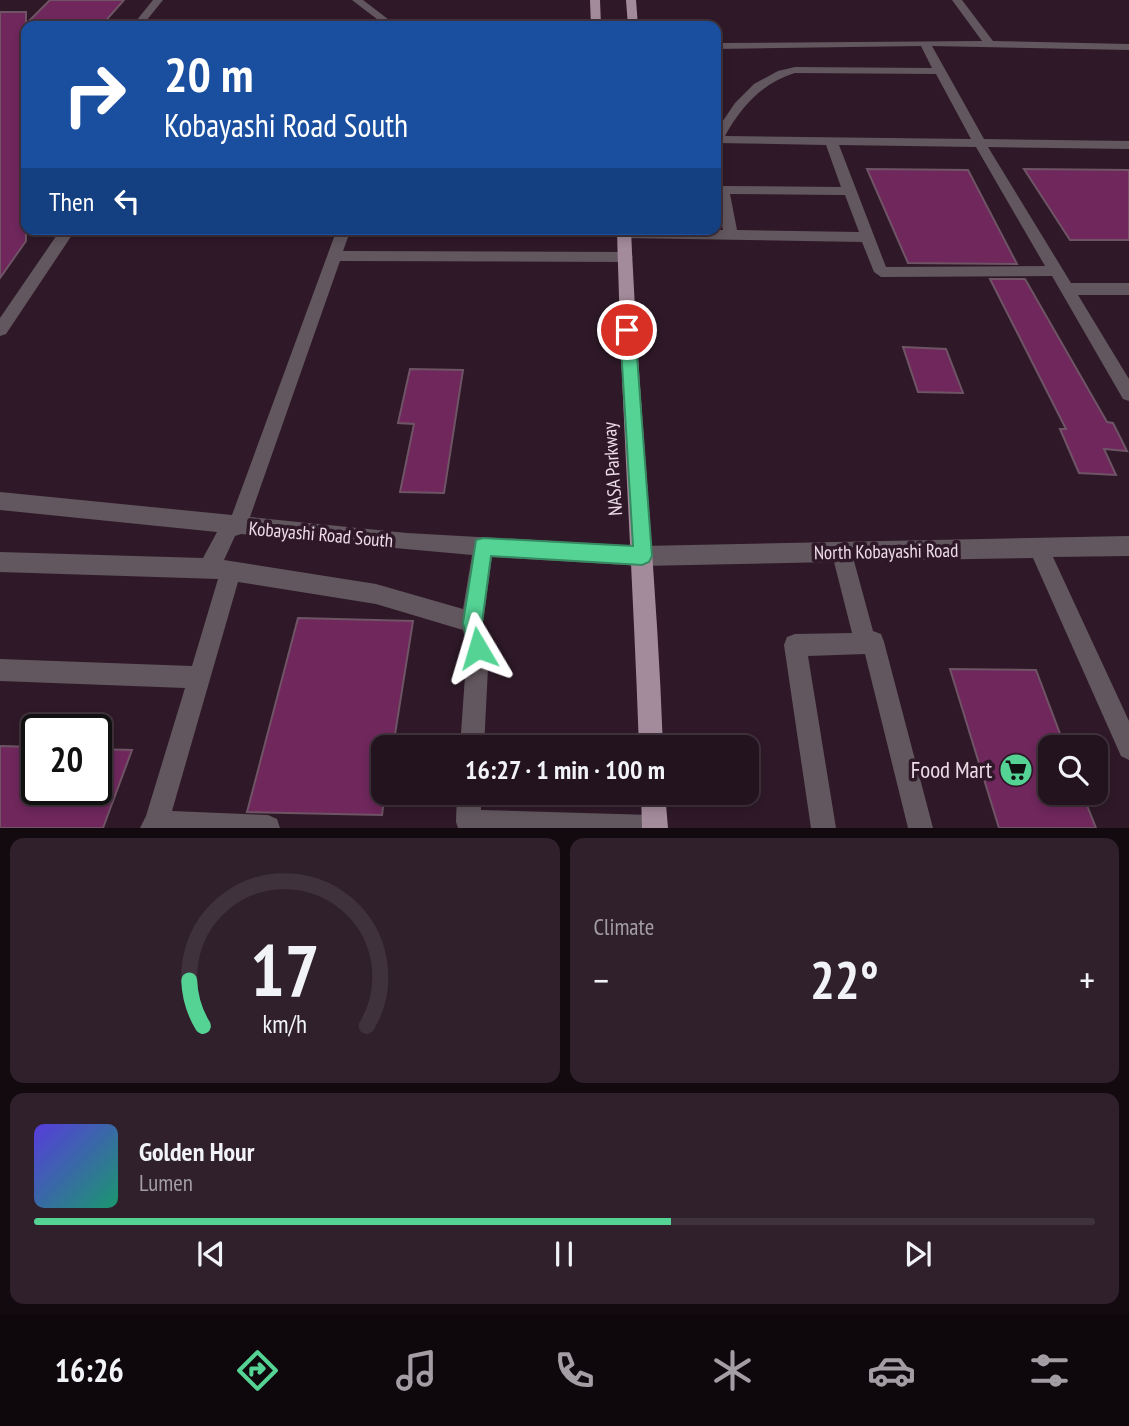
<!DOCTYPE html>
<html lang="en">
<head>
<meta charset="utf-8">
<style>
  :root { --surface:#23131e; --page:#2f202b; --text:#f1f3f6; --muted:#a39ea4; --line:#40323c; --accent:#54d395 }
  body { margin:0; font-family:"PT Sans Narrow",sans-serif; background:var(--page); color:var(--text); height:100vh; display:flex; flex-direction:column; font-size:26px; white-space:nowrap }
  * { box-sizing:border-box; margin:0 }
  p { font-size:23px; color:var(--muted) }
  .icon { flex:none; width:38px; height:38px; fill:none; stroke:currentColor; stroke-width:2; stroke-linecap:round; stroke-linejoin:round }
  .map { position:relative; height:828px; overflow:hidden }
  .details { display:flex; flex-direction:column; gap:10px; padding:10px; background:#130a10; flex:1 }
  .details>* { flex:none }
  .banner { position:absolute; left:21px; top:21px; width:700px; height:214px; border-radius:14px; box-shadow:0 4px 10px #0003,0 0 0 2px var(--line); background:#1a4fa0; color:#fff; overflow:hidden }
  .tools { position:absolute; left:1038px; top:735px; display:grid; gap:14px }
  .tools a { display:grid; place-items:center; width:70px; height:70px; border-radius:14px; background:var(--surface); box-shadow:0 4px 10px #0003,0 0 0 2px var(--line); font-size:35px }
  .speed { position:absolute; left:21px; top:714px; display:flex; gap:14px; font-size:35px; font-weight:700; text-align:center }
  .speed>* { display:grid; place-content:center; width:91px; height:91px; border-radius:50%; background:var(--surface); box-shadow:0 4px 10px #0003,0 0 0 2px var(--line); line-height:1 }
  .speed .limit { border:4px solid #111; border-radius:10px; background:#fff; color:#111 }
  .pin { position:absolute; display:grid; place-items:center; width:60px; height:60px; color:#fff; margin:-30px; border:4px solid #fff; border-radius:50%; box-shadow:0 2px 7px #0007 }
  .me { position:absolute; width:77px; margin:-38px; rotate:353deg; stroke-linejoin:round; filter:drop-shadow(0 0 5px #0008) }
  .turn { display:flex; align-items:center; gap:24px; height:147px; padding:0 28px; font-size:32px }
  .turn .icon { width:91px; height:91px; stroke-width:2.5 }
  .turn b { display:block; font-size:49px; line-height:60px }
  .then { display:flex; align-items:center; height:66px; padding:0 28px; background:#0003; gap:14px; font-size:26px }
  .big { font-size:52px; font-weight:800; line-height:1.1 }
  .details .tile { flex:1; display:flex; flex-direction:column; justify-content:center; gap:10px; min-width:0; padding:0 24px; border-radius:14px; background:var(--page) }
  .details .dial { align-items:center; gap:0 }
  .dial svg { height:182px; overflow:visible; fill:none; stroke:var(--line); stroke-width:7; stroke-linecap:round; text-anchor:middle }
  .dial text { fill:var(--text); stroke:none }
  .song { display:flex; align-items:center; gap:21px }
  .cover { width:84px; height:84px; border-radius:10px; background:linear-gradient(135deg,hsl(250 70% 55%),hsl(160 70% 35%)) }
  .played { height:7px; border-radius:4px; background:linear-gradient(90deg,var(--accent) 60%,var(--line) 60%) }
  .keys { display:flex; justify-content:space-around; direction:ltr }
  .heat { display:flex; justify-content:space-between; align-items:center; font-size:38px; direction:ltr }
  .details .tiles { flex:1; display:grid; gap:10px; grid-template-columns:1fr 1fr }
  .tile:last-child { grid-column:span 2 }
  .trip { position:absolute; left:371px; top:735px; width:388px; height:70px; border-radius:14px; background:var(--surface); box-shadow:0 4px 10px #0003,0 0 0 2px var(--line); font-weight:800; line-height:70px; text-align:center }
  .tab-bar { display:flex; height:112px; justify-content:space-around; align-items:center; background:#0e080c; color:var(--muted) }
  .tab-bar .icon { width:49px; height:49px }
  .tab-bar .selected { color:var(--accent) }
  .tab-bar b { font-size:32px; color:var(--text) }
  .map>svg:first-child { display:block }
</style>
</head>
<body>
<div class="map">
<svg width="1129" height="828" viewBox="0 0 1129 828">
  <rect width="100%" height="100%" fill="#2f1928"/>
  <g fill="#6f275c" stroke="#6e5465" stroke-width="2">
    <path d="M50,0H124L101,26H26V241L0,278V12H26V24Z"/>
    <path d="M867,169L968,170L1017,264L908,263Z"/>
    <path d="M1024,169L1129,170V240H1070Z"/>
    <path d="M990,279H1025L1107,422L1113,423L1127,451L1104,449L1116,475L1079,473L1060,429H1066Z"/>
    <path d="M903,347L946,349L963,393L918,392Z"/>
    <path d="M410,369L463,370L444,493L400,492L414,424L398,423Z"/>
    <path d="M298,618L413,621L393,747H383V793H385L382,815L247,812Z"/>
    <path d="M950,669L1036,670L1065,747H1050V793H1082L1096,828H999Z"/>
    <path d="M0,746L37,747V789H96V749L132,750L103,828H0Z"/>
  </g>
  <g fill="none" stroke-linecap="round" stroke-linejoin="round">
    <g fill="#62575e" fill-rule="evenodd">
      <path d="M153,0H163L142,26H132Z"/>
      <path d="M352,0H363L397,26H386Z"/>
      <path d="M952,0H962L993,41L1129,44V50L932,46L984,139L1129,141V149L988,147L1071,283H1129V295H1078L1129,379V401L1123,399L1052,276L881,277L874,272L862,242L624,238L617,233L620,229L723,230L716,192L717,187L722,186L841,187L826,145L716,143V131L735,103L754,84L778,71L795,67L932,68L921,46L716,49V43L982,41ZM795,73L936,74L971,139L725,136C741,107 762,83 795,73ZM839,145L976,147L1045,266L886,267ZM730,194L845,195L859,232L737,230Z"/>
      <path d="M549,20L596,21L601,24L599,26H513L518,23Z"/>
      <path d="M61,229H76L6,334L0,336V318Z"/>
      <path d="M337,229H351L343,251L626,252L633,257L626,262L340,261L250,517L407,533L642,546L1129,536V556L1053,557L1129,721V760L1121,756L1033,558L854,561L873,631L881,634L884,642L933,828H908L865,654L808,656L836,828H811L784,645L787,637L795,634L852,633L834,562L642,566L492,557L483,623L489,648L484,747H460L467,648L463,630L376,604L238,582L172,811L268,815L277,819L280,828H140L146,816L185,688L0,681V659L192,666L218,579L0,572V552L203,558L217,532L0,510V492L232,515ZM241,534L472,555L463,609L376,584L224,560L235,536Z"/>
      <path d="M457,793H481V810L652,815L661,819L664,828H458L456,822Z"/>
    </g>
    <g fill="#a48b9b" fill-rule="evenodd">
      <path d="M590,0H600L601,26H591Z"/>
      <path d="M626,0H636L638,26H628Z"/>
      <path d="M617,229H631C638,402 657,574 663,747H639C633,574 621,402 617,229Z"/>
      <path d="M641,793H665L668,828H642Z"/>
    </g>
  </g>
  <path fill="#54d395" stroke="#378961" stroke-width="2" d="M627,324L635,330L652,556L649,562L642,565L491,556L482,623L488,648L485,655L478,658L471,655L463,623L476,540L483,538L633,546L620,330Z"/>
  <defs>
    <symbol id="supermarket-disc" viewBox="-11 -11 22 22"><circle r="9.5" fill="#54d395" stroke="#2f1928"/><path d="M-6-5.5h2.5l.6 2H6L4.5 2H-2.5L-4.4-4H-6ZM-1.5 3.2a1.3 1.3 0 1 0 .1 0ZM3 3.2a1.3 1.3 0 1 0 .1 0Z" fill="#111"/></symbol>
  </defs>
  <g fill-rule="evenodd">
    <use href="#supermarket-disc" x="997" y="751" width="38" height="38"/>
  </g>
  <g text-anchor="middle" stroke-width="7" stroke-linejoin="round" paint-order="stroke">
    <g font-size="19" fill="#ecdce6" stroke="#2f1928">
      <text transform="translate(612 469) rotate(-94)" y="7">NASA Parkway</text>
      <text transform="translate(321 534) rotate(5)" y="7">Kobayashi Road South</text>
      <text transform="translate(886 551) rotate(-1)" y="7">North Kobayashi Road</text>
    </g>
    <g font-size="23" fill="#ecdce6" stroke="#2f1928" text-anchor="end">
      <text x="992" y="778">Food Mart</text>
    </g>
  </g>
</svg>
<div class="tools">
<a><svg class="icon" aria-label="search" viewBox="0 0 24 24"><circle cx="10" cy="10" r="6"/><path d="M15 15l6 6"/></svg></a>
</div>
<div class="speed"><div class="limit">20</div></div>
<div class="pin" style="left:627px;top:330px;background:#d93025"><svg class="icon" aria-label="arrive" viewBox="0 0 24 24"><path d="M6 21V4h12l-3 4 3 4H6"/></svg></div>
<svg class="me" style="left:478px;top:648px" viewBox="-20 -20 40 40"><path d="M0-17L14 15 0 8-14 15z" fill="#54d395" stroke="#fff" stroke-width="4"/></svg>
<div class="trip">16:27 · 1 min · 100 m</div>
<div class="banner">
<div class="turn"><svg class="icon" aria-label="right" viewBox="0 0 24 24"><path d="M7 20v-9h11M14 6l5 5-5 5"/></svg><div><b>20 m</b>Kobayashi Road South</div></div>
<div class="then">Then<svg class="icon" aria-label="left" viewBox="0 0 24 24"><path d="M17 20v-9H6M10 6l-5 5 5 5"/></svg></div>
</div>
</div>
<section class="details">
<div class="tiles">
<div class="tile dial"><svg viewBox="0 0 100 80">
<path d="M14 69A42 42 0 1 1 86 69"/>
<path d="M14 69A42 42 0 0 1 8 49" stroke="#54d395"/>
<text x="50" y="56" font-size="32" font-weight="700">17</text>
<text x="50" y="72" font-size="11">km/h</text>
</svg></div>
<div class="tile"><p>Climate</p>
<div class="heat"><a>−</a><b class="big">22°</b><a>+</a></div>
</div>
<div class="tile">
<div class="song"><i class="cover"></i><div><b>Golden Hour</b><p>Lumen</p></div></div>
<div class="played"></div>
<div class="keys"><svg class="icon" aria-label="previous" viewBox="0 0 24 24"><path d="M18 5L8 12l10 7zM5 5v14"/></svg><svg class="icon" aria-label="pause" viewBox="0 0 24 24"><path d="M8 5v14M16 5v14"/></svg><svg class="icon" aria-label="next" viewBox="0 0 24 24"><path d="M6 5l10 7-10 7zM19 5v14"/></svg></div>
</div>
</div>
</section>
<nav class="tab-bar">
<b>16:26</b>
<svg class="icon selected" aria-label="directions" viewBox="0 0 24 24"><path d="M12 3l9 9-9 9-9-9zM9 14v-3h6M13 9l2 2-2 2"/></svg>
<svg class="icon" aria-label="music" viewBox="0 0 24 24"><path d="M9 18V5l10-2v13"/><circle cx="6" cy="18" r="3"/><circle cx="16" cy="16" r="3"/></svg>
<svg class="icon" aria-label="phone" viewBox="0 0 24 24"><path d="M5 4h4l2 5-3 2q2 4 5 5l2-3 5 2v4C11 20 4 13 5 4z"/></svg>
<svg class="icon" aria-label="climate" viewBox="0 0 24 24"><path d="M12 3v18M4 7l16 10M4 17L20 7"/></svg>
<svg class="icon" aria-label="car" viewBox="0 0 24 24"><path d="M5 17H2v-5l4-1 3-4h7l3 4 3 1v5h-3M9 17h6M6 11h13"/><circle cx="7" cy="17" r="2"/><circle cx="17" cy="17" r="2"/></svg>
<svg class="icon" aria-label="filters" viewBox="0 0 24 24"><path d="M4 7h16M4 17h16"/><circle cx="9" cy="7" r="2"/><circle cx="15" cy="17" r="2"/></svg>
</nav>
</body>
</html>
